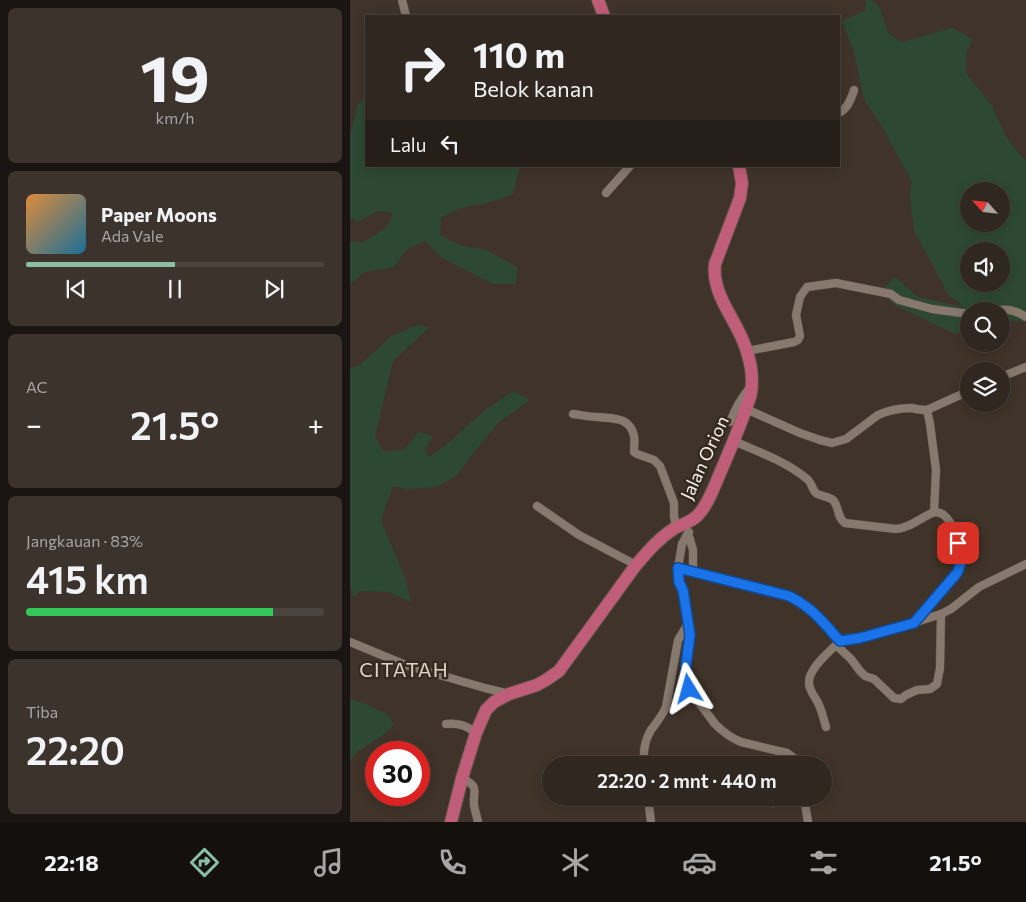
<!DOCTYPE html>
<html lang="id">
<head>
<meta charset="utf-8">
<style>
  :root { --surface:#302720; --page:#3c332d; --text:#f1f3f6; --muted:#a8a5a5; --line:#4b443e; --accent:#8abfa5 }
  body { margin:0; font-family:Commissioner,sans-serif; background:var(--page); color:var(--text); height:100vh; display:flex; flex-direction:column; font-size:19px; white-space:nowrap }
  * { box-sizing:border-box; margin:0 }
  p { font-size:16px; color:var(--muted) }
  .icon { flex:none; width:28px; height:28px; fill:none; stroke:currentColor; stroke-width:2; stroke-linecap:round; stroke-linejoin:round }
  .map { position:relative; flex:1; overflow:hidden }
  .sheet { display:flex; flex-direction:column; gap:8px; padding:8px; background:#1a1512; width:350px }
  .sheet>* { flex:none }
  .hud { position:absolute; left:15px; top:15px; width:475px; height:152px; border-radius:0px; box-shadow:0 2px 12px #0003,0 0 0 1px var(--line); background:#302720; color:var(--text); overflow:hidden }
  .needle { width:32px; rotate:297deg }
  .fabs { position:absolute; left:610px; top:182px; display:grid; gap:10px }
  .fabs a { display:grid; place-items:center; width:50px; height:50px; border-radius:50%; background:var(--surface); box-shadow:0 2px 12px #0003,0 0 0 1px var(--line); font-size:25px }
  .speed { position:absolute; left:15px; top:741px; display:flex; gap:10px; font-size:25px; font-weight:700; text-align:center }
  .speed>* { display:grid; place-content:center; width:65px; height:65px; border-radius:50%; background:var(--surface); box-shadow:0 2px 12px #0003,0 0 0 1px var(--line); line-height:1 }
  .speed .limit { border:8px solid #d22; background:#fff; color:#111 }
  .pin { position:absolute; display:grid; place-items:center; width:42px; height:42px; color:#fff; margin:-21px; border-radius:10px; box-shadow:0 2px 8px #0006 }
  .me { position:absolute; width:55px; margin:-28px; rotate:352deg; stroke-linejoin:round; filter:drop-shadow(0 0 4px #0008) }
  .turn { display:flex; align-items:center; gap:18px; height:105px; padding:0 25px; font-size:22px }
  .turn .icon { width:65px; height:65px; stroke-width:2.5 }
  .turn b { display:block; font-size:35px; line-height:42px }
  .then { display:flex; align-items:center; height:48px; padding:0 25px; background:#0003; gap:10px; font-size:19px }
  .big { font-size:38px; font-weight:600; line-height:1.1 }
  .sheet .card { flex:1; display:flex; flex-direction:column; justify-content:center; gap:8px; min-width:0; padding:0 18px; border-radius:8px; background:var(--page) }
  .sheet .dial { align-items:center; gap:0 }
  .dial b { font-size:65px; line-height:1 }
  .song { display:flex; align-items:center; gap:15px }
  .cover { width:60px; height:60px; border-radius:8px; background:linear-gradient(135deg,hsl(30 70% 55%),hsl(200 70% 35%)) }
  .played { height:5px; border-radius:2px; background:linear-gradient(90deg,var(--accent) 50%,var(--line) 50%) }
  .keys { display:flex; justify-content:space-around; direction:ltr }
  .heat { display:flex; justify-content:space-between; align-items:center; font-size:28px; direction:ltr }
  .charge { height:8px; border-radius:4px; background:linear-gradient(90deg,#34c759 83%,var(--line) 0) }
  .trip { position:absolute; left:192px; top:756px; width:290px; height:50px; border-radius:25px; background:var(--surface); box-shadow:0 2px 12px #0003,0 0 0 1px var(--line); font-weight:600; line-height:50px; text-align:center }
  .menu { display:flex; height:80px; justify-content:space-around; align-items:center; background:#13100d; color:var(--muted) }
  .menu .icon { width:35px; height:35px }
  .menu .on { color:var(--accent) }
  .menu b { font-size:22px; color:var(--text) }
  main { display:flex; flex:1; min-height:0 }
  .map>svg:first-child { display:block }
</style>
</head>
<body>
<main>
<section class="sheet">
<div class="card dial"><b>19</b><p>km/h</p></div>
<div class="card">
<div class="song"><i class="cover"></i><div><b>Paper Moons</b><p>Ada Vale</p></div></div>
<div class="played"></div>
<div class="keys"><svg class="icon" aria-label="previous" viewBox="0 0 24 24"><path d="M18 5L8 12l10 7zM5 5v14"/></svg><svg class="icon" aria-label="pause" viewBox="0 0 24 24"><path d="M8 5v14M16 5v14"/></svg><svg class="icon" aria-label="next" viewBox="0 0 24 24"><path d="M6 5l10 7-10 7zM19 5v14"/></svg></div>
</div>
<div class="card"><p>AC</p>
<div class="heat"><a>−</a><b class="big">21.5°</b><a>+</a></div>
</div>
<div class="card"><p>Jangkauan · 83%</p><b class="big">415 km</b><div class="charge"></div></div>
<div class="card"><p>Tiba</p><b class="big">22:20</b></div>
</section>
<div class="map">
<svg width="676" height="822" viewBox="0 0 676 822">
  <rect width="100%" height="100%" fill="#40342a"/>
  <g fill="#2e4933" fill-rule="evenodd">
    <path d="M516,0C534,0 532,21 539,33C542,37 548,40 552,42L602,28L623,39L616,53V73L642,106L655,135L670,155L676,160V321H651V311H619V329L605,334L543,304L531,291L545,277L568,297L614,307L598,294L564,230L560,198L562,182L531,124L516,103L512,91L505,55L492,21L515,11ZM619,191H651V224H619ZM619,251H651V284H619Z"/>
    <path d="M16,97V166H170L163,194L141,202L111,208L91,218L90,235L110,245L136,250L167,267L166,284H143L91,257L75,241L56,250L44,267L14,272L0,285V241L12,243L37,227L43,213L27,211L8,222L0,217V135L8,104Z"/>
    <path d="M67,325L80,327L43,361L25,436L34,452L55,449L68,432L83,436L75,450L79,457L95,446L134,411L163,391L180,400L148,423L120,457L108,475L86,487L57,489L43,486L31,521L56,580L61,602L39,592L11,591L3,597L0,585V369L11,364L40,337Z"/>
    <path d="M0,699L16,704L37,714L44,724L33,735L7,752L0,761Z"/>
  </g>
  <g fill="none" stroke-linecap="round" stroke-linejoin="round">
    <defs>
      <g id="minor">
        <path d="M52,0L56,16"/>
        <path d="M489,113C498,108 501,99 504,90"/>
        <path d="M256,193L280,166"/>
        <path d="M647,311C657,308 667,311 676,317"/>
        <path d="M397,351L444,342L448,340L450,336L446,315L450,297L457,287L486,283L541,294L549,300L582,309L619,314"/>
        <path d="M651,377L676,367"/>
        <path d="M396,409L450,433L470,440L482,443L496,439L528,415C537,411 550,408 561,408C566,409 571,410 577,410L619,391"/>
        <path d="M577,410L580,424L586,470L584,512"/>
        <path d="M223,414C232,415 240,417 248,417C262,419 280,416 284,436C285,441 284,447 284,452L287,454L304,460L310,466L324,503V516L326,527"/>
        <path d="M380,422C385,408 392,397 401,386"/>
        <path d="M384,441C408,452 436,461 457,479C461,482 462,488 465,492C469,497 477,495 483,500C489,506 487,518 495,523L546,529C560,528 570,518 582,513C596,508 604,529 607,539C611,552 614,560 607,573L566,622"/>
        <path d="M187,506L229,535L286,565"/>
        <path d="M339,532L338,533L343,550V571"/>
        <path d="M338,533L332,544L328,568L329,582L333,590L340,635L336,665V679L339,689L365,724C372,731 381,738 391,742L437,753L444,758L446,765"/>
        <path d="M328,568L439,596C451,602 462,610 471,620C478,627 483,634 490,641L509,638L542,630L591,614L601,609L629,587L676,564"/>
        <path d="M0,642L58,666L135,688L159,694"/>
        <path d="M486,645L501,659L510,671L515,676L524,679L544,698L551,699L556,695L567,690L580,689L587,684L590,668L591,614"/>
        <path d="M96,724C108,723 116,725 126,733"/>
        <path d="M476,727C474,720 472,712 469,705C466,698 459,691 459,683C458,669 480,651 489,642"/>
        <path d="M294,765C293,753 294,741 301,730C307,722 312,716 316,707L328,640L338,624"/>
        <path d="M112,778C130,788 123,788 124,805C125,811 127,817 128,822"/>
        <path d="M298,798L301,822"/>
        <path d="M454,798L458,822"/>
        <path d="M423,803L426,798"/>
      </g>
      <g id="trunk">
        <path d="M248,0L254,16"/>
        <path d="M101,822L112,778L126,733L136,710L144,702L159,694L187,685L196,680L209,671L286,565C298,551 309,538 325,528C332,524 342,522 348,515C359,504 367,479 374,464C381,447 389,429 395,411C397,405 400,399 401,393C403,380 401,364 397,352C389,322 361,296 365,264L390,198L392,183L389,166"/>
      </g>
    </defs>
    <use href="#minor" stroke="#5d534a" stroke-width="9"/>
    <use href="#trunk" stroke="#5d534a" stroke-width="14"/>
    <use href="#minor" stroke="#87796e" stroke-width="8"/>
    <use href="#trunk" stroke="#c05d78" stroke-width="12"/>
  </g>
  <g fill="none" stroke-linecap="round" stroke-linejoin="round">
    <defs>
      <path id="route" d="M339,689L336,679V665L340,635L339,628L333,590L329,582L328,568L439,596C451,602 462,610 471,620C478,627 483,634 490,641L510,638L564,623L607,573C613,562 611,555 608,543"/>
    </defs>
    <use href="#route" stroke="#114b97" stroke-width="12"/>
    <use href="#route" stroke="#1a73e8" stroke-width="9"/>
  </g>
  <g text-anchor="middle" stroke-width="5" stroke-linejoin="round" paint-order="stroke">
    <g font-size="18" fill="#f8f1ea" stroke="#352a20">
      <text transform="translate(355 458) rotate(-65)" y="6">Jalan Orion</text>
    </g>
    <g font-size="20" letter-spacing="1" fill="#e1d2c5" stroke="#352a20">
      <text x="54" y="677">CITATAH</text>
    </g>
  </g>
</svg>
<div class="fabs">
<a><svg class="needle" viewBox="-14 -14 28 28"><path d="M0-13l5 13h-10z" fill="#e53935"/><path d="M0 13l5-13h-10z" fill="#a8a5a5"/></svg></a>
<a><svg class="icon" aria-label="sound" viewBox="0 0 24 24"><path d="M4 9h4l5-4v14l-5-4H4zM17 9q2 3 0 6"/></svg></a>
<a><svg class="icon" aria-label="search" viewBox="0 0 24 24"><circle cx="10" cy="10" r="6"/><path d="M15 15l6 6"/></svg></a>
<a><svg class="icon" aria-label="layers" viewBox="0 0 24 24"><path d="M12 4l9 5-9 5-9-5zM3 14l9 5 9-5"/></svg></a>
</div>
<div class="speed"><div class="limit">30</div></div>
<div class="pin" style="left:608px;top:543px;background:#d93025"><svg class="icon" aria-label="arrive" viewBox="0 0 24 24"><path d="M6 21V4h12l-3 4 3 4H6"/></svg></div>
<svg class="me" style="left:339px;top:689px" viewBox="-20 -20 40 40"><path d="M0-17L14 15 0 8-14 15z" fill="#1a73e8" stroke="#fff" stroke-width="4"/></svg>
<div class="trip">22:20 · 2 mnt · 440 m</div>
<div class="hud">
<div class="turn"><svg class="icon" aria-label="right" viewBox="0 0 24 24"><path d="M7 20v-9h11M14 6l5 5-5 5"/></svg><div><b>110 m</b>Belok kanan</div></div>
<div class="then">Lalu<svg class="icon" aria-label="left" viewBox="0 0 24 24"><path d="M17 20v-9H6M10 6l-5 5 5 5"/></svg></div>
</div>
</div>
</main>
<nav class="menu">
<b>22:18</b>
<svg class="icon on" aria-label="directions" viewBox="0 0 24 24"><path d="M12 3l9 9-9 9-9-9zM9 14v-3h6M13 9l2 2-2 2"/></svg>
<svg class="icon" aria-label="music" viewBox="0 0 24 24"><path d="M9 18V5l10-2v13"/><circle cx="6" cy="18" r="3"/><circle cx="16" cy="16" r="3"/></svg>
<svg class="icon" aria-label="phone" viewBox="0 0 24 24"><path d="M5 4h4l2 5-3 2q2 4 5 5l2-3 5 2v4C11 20 4 13 5 4z"/></svg>
<svg class="icon" aria-label="climate" viewBox="0 0 24 24"><path d="M12 3v18M4 7l16 10M4 17L20 7"/></svg>
<svg class="icon" aria-label="car" viewBox="0 0 24 24"><path d="M5 17H2v-5l4-1 3-4h7l3 4 3 1v5h-3M9 17h6M6 11h13"/><circle cx="7" cy="17" r="2"/><circle cx="17" cy="17" r="2"/></svg>
<svg class="icon" aria-label="filters" viewBox="0 0 24 24"><path d="M4 7h16M4 17h16"/><circle cx="9" cy="7" r="2"/><circle cx="15" cy="17" r="2"/></svg>
<b>21.5°</b>
</nav>
</body>
</html>
